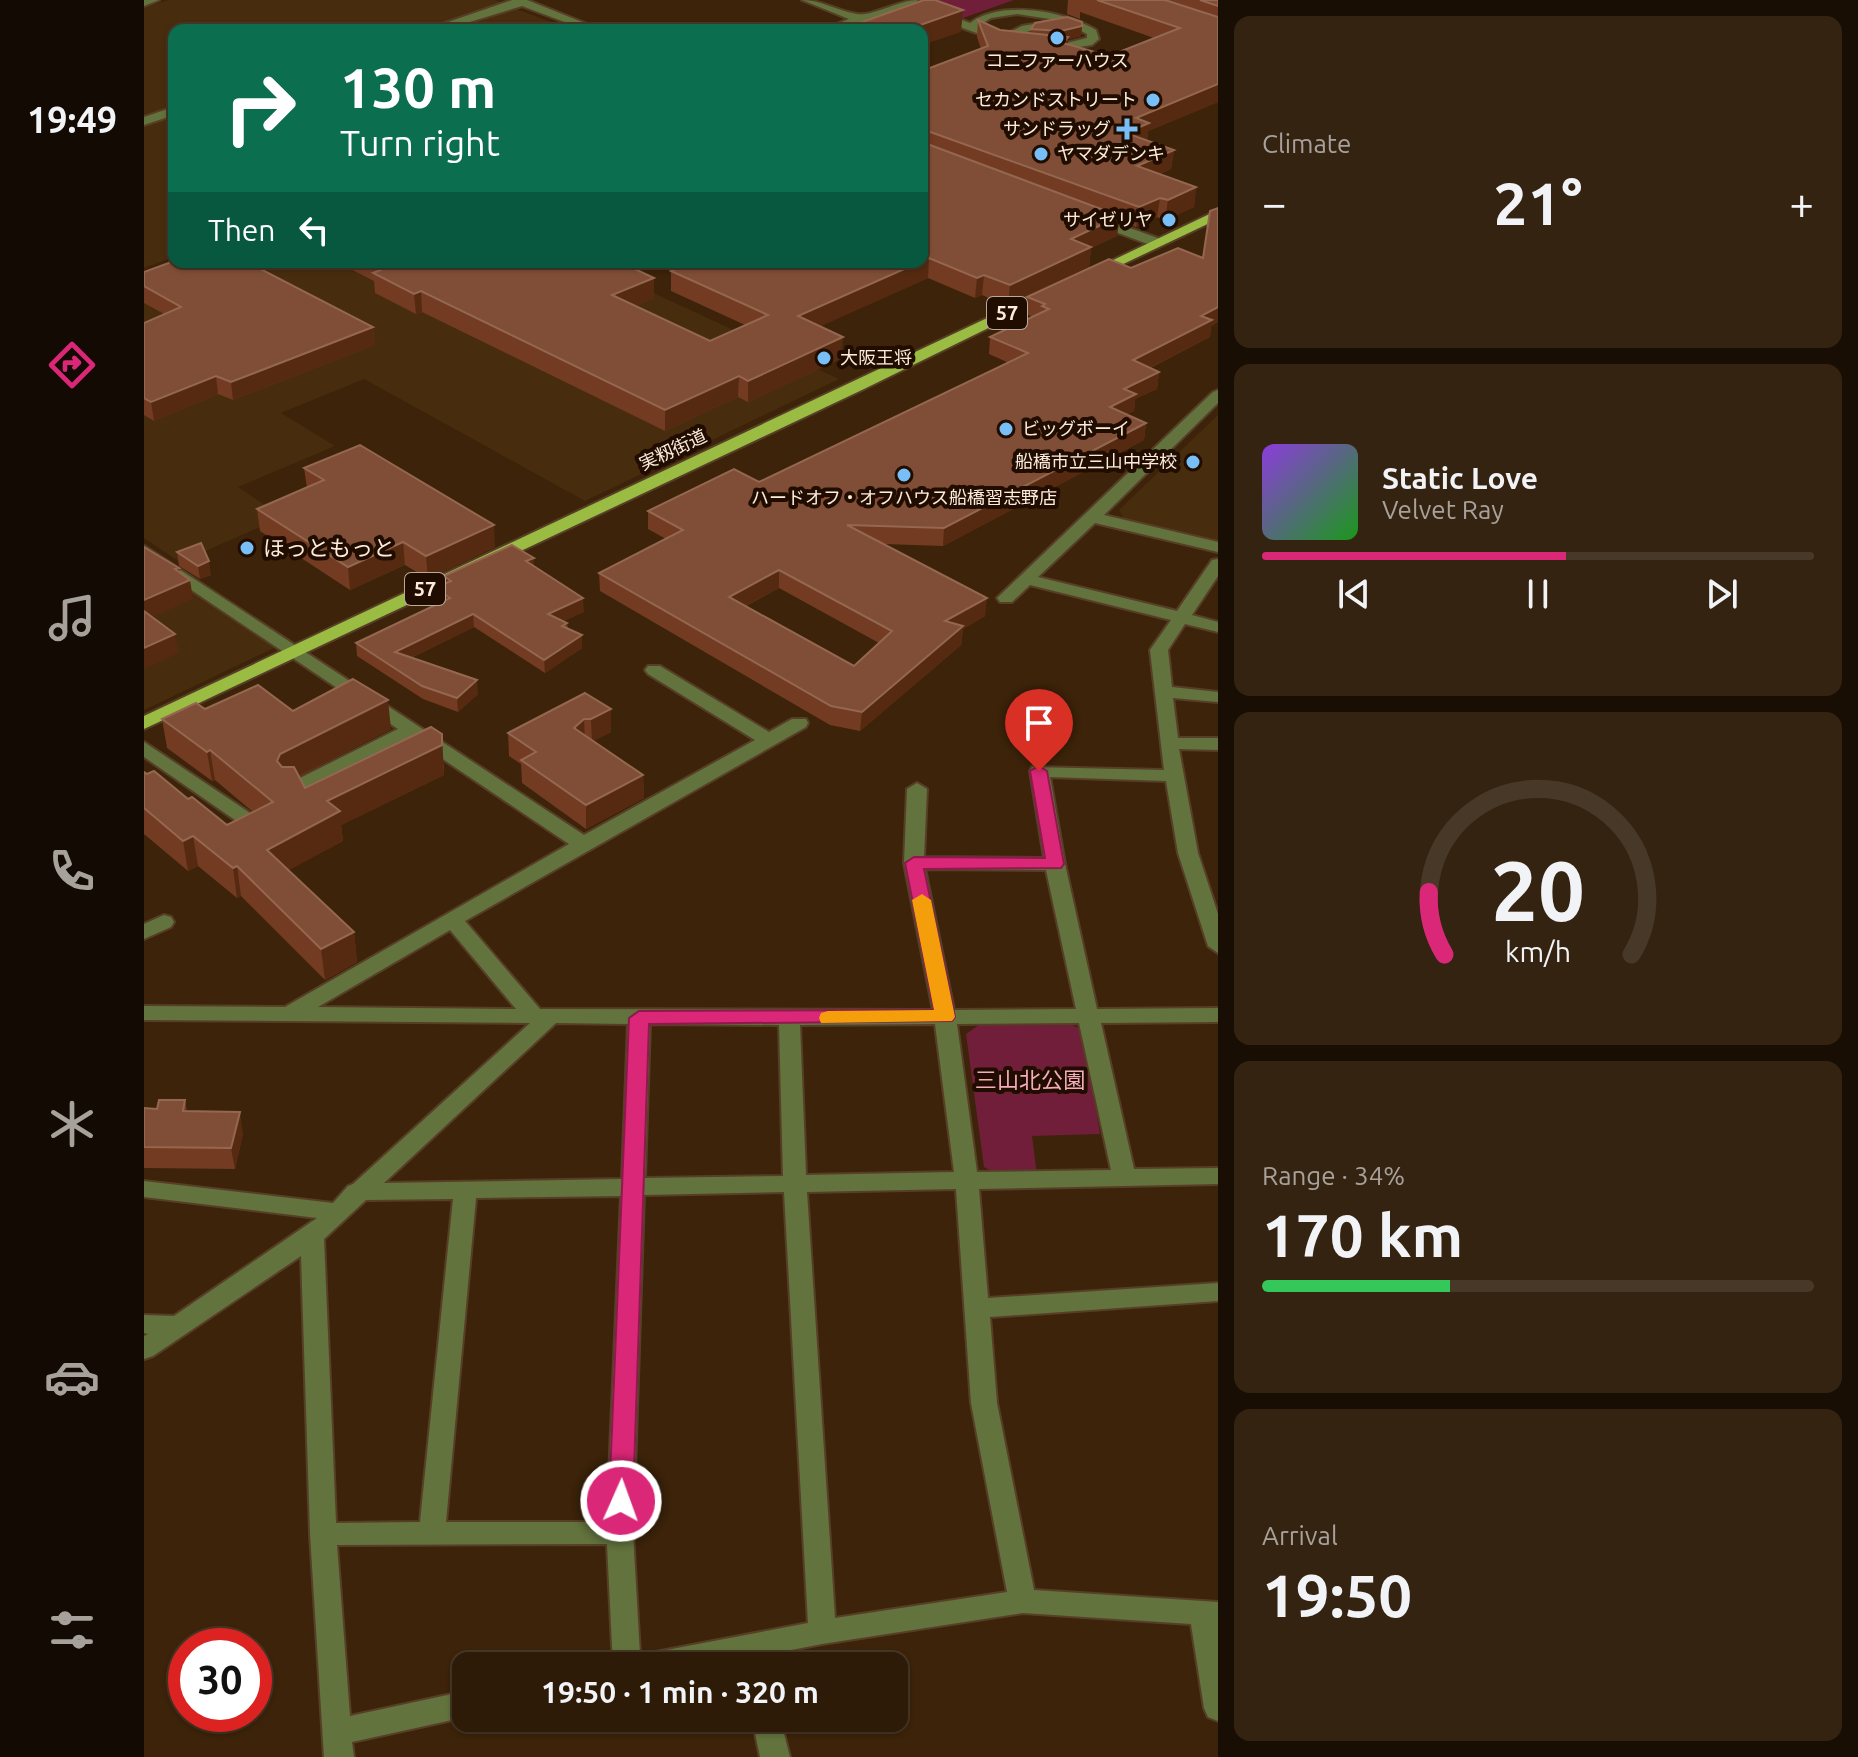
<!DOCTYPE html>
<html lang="en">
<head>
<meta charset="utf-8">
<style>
  :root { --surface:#2d1a07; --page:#352311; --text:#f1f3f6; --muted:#a7a19b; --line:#483828; --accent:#db2777 }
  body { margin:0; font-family:Ubuntu,"Noto Sans JP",sans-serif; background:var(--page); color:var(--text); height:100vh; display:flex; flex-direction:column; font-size:30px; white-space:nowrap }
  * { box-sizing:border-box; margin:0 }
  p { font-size:26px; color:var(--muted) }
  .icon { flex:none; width:44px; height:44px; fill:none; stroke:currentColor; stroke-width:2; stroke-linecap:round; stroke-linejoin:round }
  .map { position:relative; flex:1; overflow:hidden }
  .drawer { display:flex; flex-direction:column; gap:16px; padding:16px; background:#190e04; width:640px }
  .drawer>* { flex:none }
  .guide { position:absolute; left:24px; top:24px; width:760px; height:244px; border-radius:16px; box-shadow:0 2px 6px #0004,0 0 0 2px var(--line); background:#0b6e4f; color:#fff; overflow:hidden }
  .speed { position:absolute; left:24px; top:1628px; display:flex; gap:16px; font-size:40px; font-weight:700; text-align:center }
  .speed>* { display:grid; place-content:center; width:104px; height:104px; border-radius:50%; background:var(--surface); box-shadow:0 2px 6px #0004,0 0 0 2px var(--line); line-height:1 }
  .speed .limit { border:12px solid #d22; background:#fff; color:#111 }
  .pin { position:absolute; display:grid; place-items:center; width:68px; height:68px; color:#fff; margin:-82px -34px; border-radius:50% 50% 50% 0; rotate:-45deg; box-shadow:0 0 8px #0007 }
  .pin .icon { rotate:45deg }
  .me { position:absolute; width:88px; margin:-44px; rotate:2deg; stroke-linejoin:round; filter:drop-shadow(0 0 6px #0008) }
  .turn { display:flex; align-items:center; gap:28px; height:168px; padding:0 40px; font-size:36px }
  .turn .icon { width:104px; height:104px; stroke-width:2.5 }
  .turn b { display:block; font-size:56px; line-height:68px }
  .then { display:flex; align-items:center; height:76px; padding:0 40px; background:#0003; gap:16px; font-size:30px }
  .big { font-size:60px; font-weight:600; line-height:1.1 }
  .drawer .tile { flex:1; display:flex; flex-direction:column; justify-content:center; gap:12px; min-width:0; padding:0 28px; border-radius:16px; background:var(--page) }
  .drawer .dial { align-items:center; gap:0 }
  .dial svg { height:208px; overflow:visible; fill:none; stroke:var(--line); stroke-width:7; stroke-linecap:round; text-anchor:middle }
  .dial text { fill:var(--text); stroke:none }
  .song { display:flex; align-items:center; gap:24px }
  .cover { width:96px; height:96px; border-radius:12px; background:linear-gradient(135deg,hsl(270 70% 55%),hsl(120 70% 35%)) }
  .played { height:8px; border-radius:4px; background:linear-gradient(90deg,var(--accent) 55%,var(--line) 55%) }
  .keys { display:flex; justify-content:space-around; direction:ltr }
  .heat { display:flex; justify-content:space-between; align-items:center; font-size:44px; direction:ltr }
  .charge { height:12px; border-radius:6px; background:linear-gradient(90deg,#34c759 34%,var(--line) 0) }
  .trip { position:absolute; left:308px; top:1652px; width:456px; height:80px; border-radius:16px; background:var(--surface); box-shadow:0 2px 6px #0004,0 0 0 2px var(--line); font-weight:600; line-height:80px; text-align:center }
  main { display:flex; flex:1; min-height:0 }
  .menu { display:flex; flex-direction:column; width:144px; justify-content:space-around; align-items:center; background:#120a03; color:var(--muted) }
  .menu .icon { width:56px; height:56px }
  .menu .active { color:var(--accent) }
  .menu b { font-size:36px; color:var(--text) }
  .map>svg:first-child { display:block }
</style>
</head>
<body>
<main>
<nav class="menu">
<b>19:49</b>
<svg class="icon active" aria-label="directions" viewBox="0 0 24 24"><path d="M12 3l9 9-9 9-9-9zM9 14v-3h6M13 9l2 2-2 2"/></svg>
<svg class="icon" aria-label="music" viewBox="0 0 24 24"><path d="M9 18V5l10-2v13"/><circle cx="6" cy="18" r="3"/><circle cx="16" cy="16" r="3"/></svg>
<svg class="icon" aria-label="phone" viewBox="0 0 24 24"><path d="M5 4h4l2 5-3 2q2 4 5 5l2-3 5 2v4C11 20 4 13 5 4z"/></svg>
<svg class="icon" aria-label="climate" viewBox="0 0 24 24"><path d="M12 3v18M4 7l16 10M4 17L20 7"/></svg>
<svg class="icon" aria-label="car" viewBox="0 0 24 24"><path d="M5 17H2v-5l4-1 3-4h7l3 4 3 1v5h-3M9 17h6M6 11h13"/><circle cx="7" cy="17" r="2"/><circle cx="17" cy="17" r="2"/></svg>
<svg class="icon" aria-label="filters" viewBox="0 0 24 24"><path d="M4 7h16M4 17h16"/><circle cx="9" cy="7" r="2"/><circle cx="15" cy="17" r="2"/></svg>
</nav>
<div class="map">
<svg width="1074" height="1757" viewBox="0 0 1074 1757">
  <rect width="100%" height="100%" fill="#3c2309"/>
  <g fill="#482c0e">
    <path d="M25,0H351L359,3L274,30H30V107L0,117V7Z"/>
    <path d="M370,8L428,30H300Z"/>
    <path d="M30,116V257L0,268V126Z"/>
    <path d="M48,262H443L695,379L441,501L220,379L137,413L191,446L94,487L139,517L36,562L0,538V279Z"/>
    <path d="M1074,415V541L980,519L975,510Z"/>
    <path d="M0,559L17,570L130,648L0,710Z"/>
  </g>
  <g fill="#711e3b">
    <path d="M778,0H870L819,18L771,2Z"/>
    <path d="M922,1022L939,1030L956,1134L888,1136L893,1175L859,1178L840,1167L822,1034L835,1025Z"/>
  </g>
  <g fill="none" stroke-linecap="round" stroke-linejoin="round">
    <defs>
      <g id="minor">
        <path d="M0,0H15L0,6Z"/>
        <path d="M368,0H383L458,30H442L378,6L299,30H281Z"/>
        <path d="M658,0C678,0 693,11 713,14C728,17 755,0 774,0L771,3L826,23C857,0 919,10 952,30L955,39L948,45L902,52V48L943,38V34L920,22L915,26L885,31L856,45L852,44V40L760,7L695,30H678L705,19ZM873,14L913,20L878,26L860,35L834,26L847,18Z"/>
        <path d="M30,107V115L0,125V117Z"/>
        <path d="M950,215L1019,240L1021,243L1009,246L945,222L943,219Z"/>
        <path d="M1074,390V403L960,515L1074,542V552L951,523L894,577L1033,611L1068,560L1074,559V576L1048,615L1074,622V632L1041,624L1024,650L1028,687L1074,692V702L1029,698L1034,738H1074V750L1035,749L1054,853L1074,914V953L1064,946L1034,853L1022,781L906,777L921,864L953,1009L1074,1008V1022L957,1023L990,1169L1074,1168V1184L835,1189L844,1298L1074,1283V1301L846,1317L853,1403L890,1590L1074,1602V1721L1064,1717L1060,1708L1047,1624L879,1613L678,1644L565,1666H469L463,1544L193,1545L206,1716L322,1691V1717L208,1742L210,1757H180L166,1534L157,1256L9,1356L0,1359V1336L4,1334L0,1333V1315L30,1316L173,1218L0,1197V1181L189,1203L204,1186L209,1184L386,1023L0,1020V1006L141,1007L425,844L266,737L156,793H142L139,789L142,785L254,729L0,558V546L440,835L611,740L504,674L501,670L504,666H516L625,732L648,719H662L664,723L662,727L321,921L396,1009L789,1010L760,863L763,789L773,783L783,789L780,857L900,858L886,771L888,767L1020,770L1006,650L1027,620L886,585L868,602H856L853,598L1069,392ZM781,869L902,870L932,1009L810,1010ZM306,930L372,1009L174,1007ZM412,1023L484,1024L478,1179L240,1183ZM935,1023L967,1170L833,1172L813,1024ZM506,1024L635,1025L639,1176L501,1178ZM791,1024L810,1172L662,1175L656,1025ZM812,1189L827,1403L863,1592L691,1618L663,1192ZM640,1192L664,1623L496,1655L489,1533L500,1195ZM477,1196L463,1522H302L332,1198ZM309,1199L276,1522L192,1523L180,1239L222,1200Z"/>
        <path d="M0,742L118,821L121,825L118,829H104L0,757Z"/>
        <path d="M20,915L27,917L30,922L27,927L0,939V924Z"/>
        <path d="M608,1718H636L646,1757H616Z"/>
      </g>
      <g id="major">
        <path d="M1074,210V219L956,275L944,272Z"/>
        <path d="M907,288L912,289V295L720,389L0,729V716Z"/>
      </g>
    </defs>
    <use href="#minor" stroke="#573f27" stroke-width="4"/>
    <use href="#major" stroke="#573f27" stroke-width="4"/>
    <use href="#minor" fill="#62733d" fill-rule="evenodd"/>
    <use href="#major" fill="#9abc43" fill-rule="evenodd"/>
  </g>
  <g fill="#723b22" fill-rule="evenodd">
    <path d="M924,0H1074V102L1004,131L1003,140L1030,150L1027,169L1016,174L1052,187L1050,207L1021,220L1013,217L992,227L975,221L973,236L947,248L945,268L864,306L838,295L831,298L784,278L676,326L698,358L604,402L594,397L521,431L278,312L272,314L231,293L230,281L193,262H476L510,278V298L491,306L566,341L601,325L527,291V271L778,262V71L837,49L833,37L834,20L856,30L887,33V29L938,26L937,36L924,39V44L965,56L1010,38L936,12V19L923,14Z"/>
    <path d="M1074,208V322L1067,326L1066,337L1006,368L1015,372L1013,389L991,399L990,411L983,414L1002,423L1000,440L799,546L740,544L841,616L819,629L817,645L716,731L686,725L456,591L455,573L522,539L504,529V511L615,482L865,363L845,354L846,337L889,317L882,314L883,297L987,268L1059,258ZM635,588L735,643L710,666L602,606Z"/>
    <path d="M0,272L229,327L230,345L89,400L74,394L10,421L0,415V323L20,314L0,303Z"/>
    <path d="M160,468L351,547L284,579L261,565L206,590L116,531L113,509L163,488Z"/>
    <path d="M33,552L67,575L56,579L35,566Z"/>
    <path d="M390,567L440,612L419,621L423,623L424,629L438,648L401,673L330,627L267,658L334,694L314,712L279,699L213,656L212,643L296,603L292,601L291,588L301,584L300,576Z"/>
    <path d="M61,709L149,711L247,729L155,776L161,788L300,764V775L197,825L199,841L144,870L210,932L213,962L181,980L97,896L93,898L54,866L44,871L0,834V772L83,825L109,812L71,780L68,781L23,748L18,719Z"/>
    <path d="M467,709V732L449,741L499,775L500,798L442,829L378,783L377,764L365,756L364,733Z"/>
    <path d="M41,1100L43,1111L99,1133L91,1169L0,1168V1108L13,1109Z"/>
  </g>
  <g fill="#562a10">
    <path d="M819,10L817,32L778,45V30H762Z"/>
    <path d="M938,26L937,36L924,39L923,55L916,41L917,31Z"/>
    <path d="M1074,84V102L1004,131L1003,142L982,133L992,118Z"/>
    <path d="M1030,150L1027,169L991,185L993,166Z"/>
    <path d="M1052,187L1050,207L1021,220L1024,200Z"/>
    <path d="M1016,198L1013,217L992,227L995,207Z"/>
    <path d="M976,216L973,236L947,248L945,268L864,306L866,285L927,239Z"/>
    <path d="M785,258L784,278L653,337L654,316Z"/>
    <path d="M840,275L838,295L831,298L833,278Z"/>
    <path d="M510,278V298L468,316V295Z"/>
    <path d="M277,291L278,312L272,314L270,294Z"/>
    <path d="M1074,307V322L1067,326L1066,337L987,377L989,360L1057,316Z"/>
    <path d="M229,327L230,345L89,400L87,382Z"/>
    <path d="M699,337L698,358L604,402V381Z"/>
    <path d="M1015,372L1013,389L991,399L990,411L964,424L966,407L980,389Z"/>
    <path d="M72,376L74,394L10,421L7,402Z"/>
    <path d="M595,376L594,397L521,431V410Z"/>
    <path d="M1002,423L1000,440L799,546L800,528Z"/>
    <path d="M350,525L351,547L284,579L282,556Z"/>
    <path d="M259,542L261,565L206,590L204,567Z"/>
    <path d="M390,558V571L382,561Z"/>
    <path d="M65,561L67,575L56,579L54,566Z"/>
    <path d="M35,568L38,583L46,580L49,599L0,621V600L31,569Z"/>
    <path d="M635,570V588L584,615L585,597Z"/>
    <path d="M439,598L440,612L404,627V614Z"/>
    <path d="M843,598L841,616L819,629L817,645L716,731L718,712L801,621Z"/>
    <path d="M329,614L330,627L252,665L251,652Z"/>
    <path d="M31,634L35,653L0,669V648Z"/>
    <path d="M438,635V648L401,673L400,660Z"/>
    <path d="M333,680L334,694L314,712L313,698Z"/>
    <path d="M244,700L247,729L140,783L133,761L136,754Z"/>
    <path d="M467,709V732L448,742L447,719Z"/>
    <path d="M440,719L441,742L430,728Z"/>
    <path d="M298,734L300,775L197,825L199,841L127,880L123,850L183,801Z"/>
    <path d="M66,750L71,780L68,781L63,752Z"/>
    <path d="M499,775L500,798L442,829V805Z"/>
    <path d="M49,836L54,866L44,871L39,841Z"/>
    <path d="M93,866L97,896L93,898L89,868Z"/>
    <path d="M210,932L213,962L181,980L177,949Z"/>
    <path d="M96,1112L99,1133L91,1169L87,1148Z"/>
  </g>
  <g fill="#804e36" stroke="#946750" stroke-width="2" fill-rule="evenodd">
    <path d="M780,0H791L819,10L762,30H696Z"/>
    <path d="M953,0H1021L1074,17V84L992,118L1005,123L982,133L1030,150L993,166L1052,187L1024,200L1016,198L995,207L778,129V71L844,46L834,20L856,30L924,37L919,43L965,56L1036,28Z"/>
    <path d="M1056,0H1074V6Z"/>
    <path d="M923,17L938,22V26L917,31L887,29L891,23Z"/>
    <path d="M656,25L670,30H642Z"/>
    <path d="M778,138V142L976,216L927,239L947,247L866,285L840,275L833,278L785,258L778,261Z"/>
    <path d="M1074,208V307L1057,316L1068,320L989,360L1015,372L980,389L992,394L966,407L1002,423L800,528L703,525L843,598L801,621L819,626L718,712L687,706L455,573L539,530L504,511L590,469L615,482L884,353L846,337L905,309L898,306L901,304L883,297L965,259L987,268L1034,248L1059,258L1066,211ZM635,570L748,631L710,666L585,597Z"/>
    <path d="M30,261L103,262L229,327L87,382L72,376L7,402L0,398V323L37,307L0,286V272Z"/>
    <path d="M230,262H476L510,278L468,295L566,341L624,315L527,271L548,262H776L654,316L699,337L604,381L595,376L521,410L277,291L270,294L229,273L242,268Z"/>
    <path d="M216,445L350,525L282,556L259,542L204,567L113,509L180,480L160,468Z"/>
    <path d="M57,543L65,561L54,566L33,552Z"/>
    <path d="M368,545L390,558L382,561L439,598L404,614L423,623L418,626L438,635L400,660L329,614L251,652L333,680L313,698L278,686L212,643L306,598L291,588L307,581L300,576Z"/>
    <path d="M0,547L35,568L31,569L46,580L0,600Z"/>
    <path d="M0,611L31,634L0,648Z"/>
    <path d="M209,679L244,700L136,754L133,761L138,767H150L161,788L287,727L298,734V745L183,801L196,811L123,850L210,932L177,949L93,866L89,868L49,836L39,841L0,808V772L3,774L10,771L44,799L48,797L83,825L129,802L66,750L63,752L18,719L52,703L61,709L114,685L149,711Z"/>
    <path d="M441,693L467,709L447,719H440L430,728L499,775L442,805L377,760L392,752L364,733Z"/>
    <path d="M15,1100H41L39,1111L96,1112L87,1148L0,1147V1108L13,1109Z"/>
  </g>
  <path fill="#db2777" stroke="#8e194d" stroke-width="2" d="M895,766L903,771L920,864L917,868L780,869L811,1017L808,1021L505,1024L489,1501L485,1508L477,1511L469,1508L465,1501L485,1018L495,1011L790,1010L761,863L770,857L901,858L886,771Z"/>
  <path fill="#f59e0b" d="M778,894L787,900L811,1017L808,1021L677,1023L675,1018L677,1013L684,1011L790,1010L768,900Z"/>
  <g fill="#78bff7" stroke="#200d00" stroke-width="3">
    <circle cx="913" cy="38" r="8"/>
    <circle cx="1009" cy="100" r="8"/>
    <path d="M979 117h8v8h8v8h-8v8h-8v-8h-8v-8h8z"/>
    <circle cx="897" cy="154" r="8"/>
    <circle cx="1025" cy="220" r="8"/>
    <circle cx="680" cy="358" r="8"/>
    <circle cx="862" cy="429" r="8"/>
    <circle cx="1049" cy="462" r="8"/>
    <circle cx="760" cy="475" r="8"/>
    <circle cx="103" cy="548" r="8"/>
  </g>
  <g text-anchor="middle" stroke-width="8" stroke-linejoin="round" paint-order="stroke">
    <g font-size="18" fill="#fdecdd" stroke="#200d00" text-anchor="end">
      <text x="913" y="67" text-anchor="middle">コニファーハウス</text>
      <text x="993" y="106">セカンドストリート</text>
      <text x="967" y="135">サンドラッグ</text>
      <text x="913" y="160" text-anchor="start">ヤマダデンキ</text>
      <text x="1009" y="226">サイゼリヤ</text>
      <text x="696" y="364" text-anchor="start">大阪王将</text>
      <text x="878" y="435" text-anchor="start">ビッグボーイ</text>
      <text x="1033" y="468">船橋市立三山中学校</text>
      <text x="760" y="504" text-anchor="middle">ハードオフ・オフハウス船橋習志野店</text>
    </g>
    <g font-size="18" fill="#fdecdd" stroke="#200d00">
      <text transform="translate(529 450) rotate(-25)" y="6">実籾街道</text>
    </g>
    <g fill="#200d00" stroke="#bba99b" stroke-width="2">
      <rect x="843" y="297" width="40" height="32" rx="6"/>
      <rect x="261" y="573" width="40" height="32" rx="6"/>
    </g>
    <g font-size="20" font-weight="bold" fill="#fdecdd">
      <text x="863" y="320">57</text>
      <text x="281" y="596">57</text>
    </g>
    <g font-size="22" fill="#fdecdd" stroke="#200d00" text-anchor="start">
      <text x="119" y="556">ほっともっと</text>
    </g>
    <g font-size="22" fill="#f4abbc" stroke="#200d00">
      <text x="886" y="1088">三山北公園</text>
    </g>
  </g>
</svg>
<div class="speed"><div class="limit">30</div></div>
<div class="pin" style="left:895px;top:771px;background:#d93025"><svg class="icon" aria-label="arrive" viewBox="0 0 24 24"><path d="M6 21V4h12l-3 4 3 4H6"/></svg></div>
<svg class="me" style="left:477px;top:1501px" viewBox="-20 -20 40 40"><circle r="17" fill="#db2777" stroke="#fff" stroke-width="3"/><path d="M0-11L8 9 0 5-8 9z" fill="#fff"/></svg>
<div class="trip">19:50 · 1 min · 320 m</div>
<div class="guide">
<div class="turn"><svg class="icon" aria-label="right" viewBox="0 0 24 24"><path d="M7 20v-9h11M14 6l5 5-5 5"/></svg><div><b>130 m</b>Turn right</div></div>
<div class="then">Then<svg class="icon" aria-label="left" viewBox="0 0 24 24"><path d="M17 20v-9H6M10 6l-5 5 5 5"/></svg></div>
</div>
</div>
<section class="drawer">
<div class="tile"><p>Climate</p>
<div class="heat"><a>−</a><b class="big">21°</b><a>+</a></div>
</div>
<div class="tile">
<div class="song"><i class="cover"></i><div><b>Static Love</b><p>Velvet Ray</p></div></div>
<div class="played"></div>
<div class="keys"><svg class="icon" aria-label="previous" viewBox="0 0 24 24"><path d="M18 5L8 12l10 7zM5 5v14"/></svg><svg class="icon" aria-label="pause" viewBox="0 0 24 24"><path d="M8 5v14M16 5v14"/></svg><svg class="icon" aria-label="next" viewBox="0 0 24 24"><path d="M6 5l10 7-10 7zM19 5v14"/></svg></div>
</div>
<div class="tile dial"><svg viewBox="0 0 100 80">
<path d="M14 69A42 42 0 1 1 86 69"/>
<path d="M14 69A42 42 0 0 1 8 45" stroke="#db2777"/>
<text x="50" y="56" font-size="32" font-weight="700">20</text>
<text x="50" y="72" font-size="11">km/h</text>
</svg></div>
<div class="tile"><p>Range · 34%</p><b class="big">170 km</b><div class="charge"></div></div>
<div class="tile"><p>Arrival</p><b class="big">19:50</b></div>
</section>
</main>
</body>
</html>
